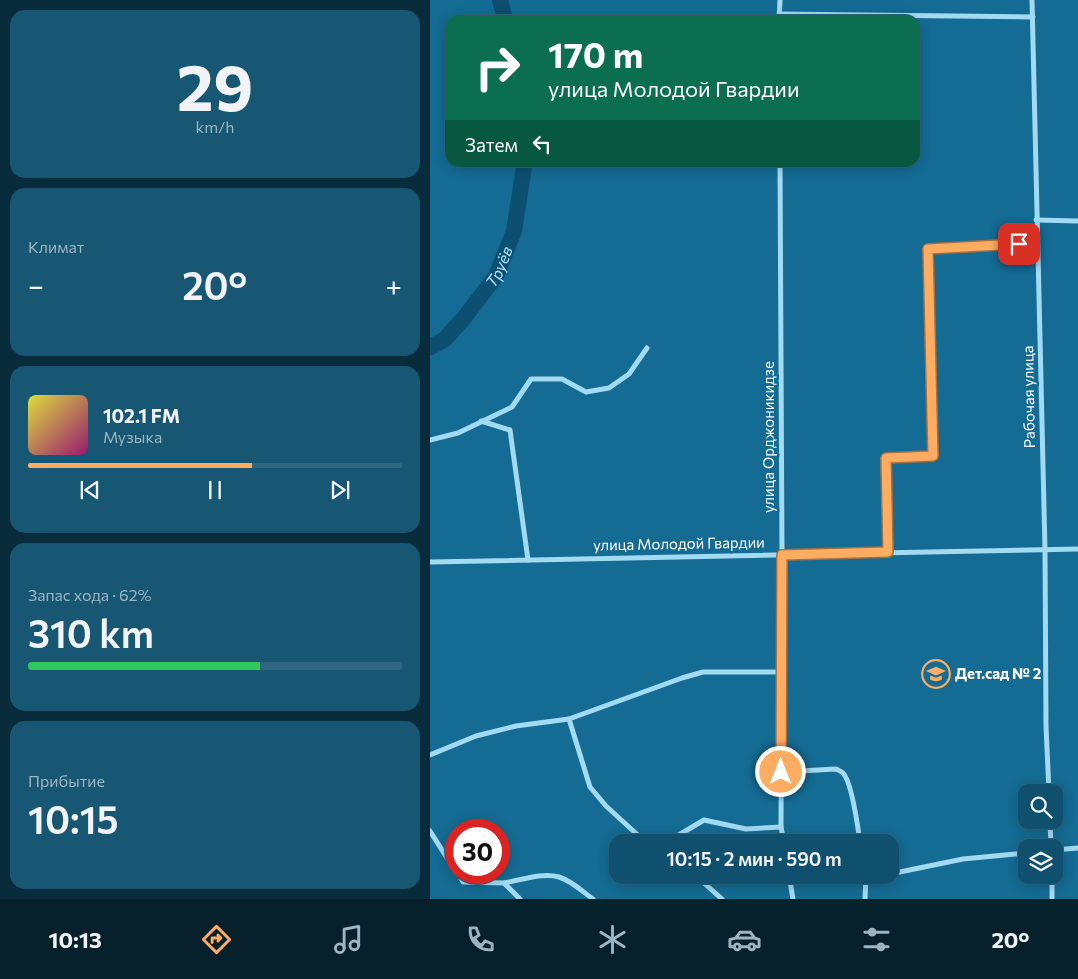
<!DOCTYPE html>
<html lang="ru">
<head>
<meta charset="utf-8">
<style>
  :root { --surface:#0f506e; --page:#185773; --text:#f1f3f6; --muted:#9bb5c2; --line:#2f6781; --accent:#ffac63 }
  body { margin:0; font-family:Commissioner,sans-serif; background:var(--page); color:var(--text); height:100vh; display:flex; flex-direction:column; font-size:19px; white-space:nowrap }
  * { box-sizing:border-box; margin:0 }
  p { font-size:16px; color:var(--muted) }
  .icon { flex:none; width:28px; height:28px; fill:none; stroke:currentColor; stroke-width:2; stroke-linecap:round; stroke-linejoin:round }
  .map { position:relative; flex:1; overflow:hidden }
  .panel { display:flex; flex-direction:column; gap:10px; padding:10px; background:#082c3c; width:430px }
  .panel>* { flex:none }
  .top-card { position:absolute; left:15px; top:15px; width:475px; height:152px; border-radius:15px; box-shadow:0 2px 12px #0003,0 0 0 1px var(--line); background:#0b6e4f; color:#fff; overflow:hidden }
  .controls { position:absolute; left:588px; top:784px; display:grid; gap:10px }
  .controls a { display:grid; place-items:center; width:45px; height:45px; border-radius:10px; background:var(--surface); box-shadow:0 2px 12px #0003,0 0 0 1px var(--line); font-size:25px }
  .speed { position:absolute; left:15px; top:819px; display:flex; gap:10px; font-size:25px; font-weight:700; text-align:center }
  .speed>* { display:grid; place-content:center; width:65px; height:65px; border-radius:50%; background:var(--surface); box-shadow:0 2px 12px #0003,0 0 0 1px var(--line); line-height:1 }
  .speed .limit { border:8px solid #d22; background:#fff; color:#111 }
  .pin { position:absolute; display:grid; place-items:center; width:42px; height:42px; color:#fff; margin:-21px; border-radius:10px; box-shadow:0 2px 8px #0006 }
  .me { position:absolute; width:55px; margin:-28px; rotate:0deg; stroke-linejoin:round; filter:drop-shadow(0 0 4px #0008) }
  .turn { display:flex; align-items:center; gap:18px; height:105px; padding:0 20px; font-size:22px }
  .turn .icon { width:65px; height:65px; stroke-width:2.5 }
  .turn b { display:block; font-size:35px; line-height:42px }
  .then { display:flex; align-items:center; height:48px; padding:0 20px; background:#0003; gap:10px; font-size:19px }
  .big { font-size:38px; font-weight:600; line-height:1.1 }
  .panel .tile { flex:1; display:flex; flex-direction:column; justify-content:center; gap:8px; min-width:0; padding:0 18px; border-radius:15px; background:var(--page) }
  .panel .dial { align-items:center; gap:0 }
  .dial b { font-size:65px; line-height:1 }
  .song { display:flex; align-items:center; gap:15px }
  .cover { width:60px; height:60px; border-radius:8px; background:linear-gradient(135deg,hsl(60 70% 55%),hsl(320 70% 35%)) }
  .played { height:5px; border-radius:2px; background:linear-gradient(90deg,var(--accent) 60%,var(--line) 60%) }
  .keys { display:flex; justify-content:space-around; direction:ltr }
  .heat { display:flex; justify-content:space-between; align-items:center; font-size:28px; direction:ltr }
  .charge { height:8px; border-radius:4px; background:linear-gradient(90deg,#34c759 62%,var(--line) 0) }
  .trip { position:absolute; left:179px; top:834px; width:290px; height:50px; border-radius:15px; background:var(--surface); box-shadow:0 2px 12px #0003,0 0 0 1px var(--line); font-weight:600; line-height:50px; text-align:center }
  .menu { display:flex; height:80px; justify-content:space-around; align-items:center; background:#06202c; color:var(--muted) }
  .menu .icon { width:35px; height:35px }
  .menu .selected { color:var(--accent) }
  .menu b { font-size:22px; color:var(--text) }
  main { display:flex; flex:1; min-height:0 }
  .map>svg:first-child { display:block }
</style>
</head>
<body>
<main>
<section class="panel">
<div class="tile dial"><b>29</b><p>km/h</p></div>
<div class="tile"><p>Климат</p>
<div class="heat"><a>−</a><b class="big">20°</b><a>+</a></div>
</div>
<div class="tile">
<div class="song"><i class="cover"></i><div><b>102.1 FM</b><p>Музыка</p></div></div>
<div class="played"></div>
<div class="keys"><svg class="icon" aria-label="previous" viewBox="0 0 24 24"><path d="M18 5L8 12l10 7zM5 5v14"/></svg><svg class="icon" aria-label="pause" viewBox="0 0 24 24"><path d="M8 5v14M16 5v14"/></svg><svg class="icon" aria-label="next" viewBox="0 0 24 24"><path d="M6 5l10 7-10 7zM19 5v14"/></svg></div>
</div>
<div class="tile"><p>Запас хода · 62%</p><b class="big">310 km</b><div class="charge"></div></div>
<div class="tile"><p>Прибытие</p><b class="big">10:15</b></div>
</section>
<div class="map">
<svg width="648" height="899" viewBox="0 0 648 899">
  <rect width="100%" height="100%" fill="#146b93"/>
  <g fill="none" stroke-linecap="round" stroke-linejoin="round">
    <g stroke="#0c4f70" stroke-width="16">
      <path d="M70,0L75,20"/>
      <path id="s1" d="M0,347L14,340L34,318L66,276L84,231L94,167L93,162"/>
    </g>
    <g stroke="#a2daf2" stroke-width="5">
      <path d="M602,0L615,550L616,726L619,792"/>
      <path d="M349,14L603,17"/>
      <path d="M349,20L350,0"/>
      <path d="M350,162L352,555L351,827L354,842"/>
      <path d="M606,220L648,221"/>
      <path d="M51,421L80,430L98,560"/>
      <path d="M0,440L28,433L82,407L101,379H132L156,392L179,388L199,374L217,348"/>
      <path d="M458,553L455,458L503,457L498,249L607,244"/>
      <path d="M0,562L648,549"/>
      <path d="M139,719L160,787L176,806L211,838L224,842"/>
      <path d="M0,755L46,736L86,726L139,719L252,678L273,672H352"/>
      <path d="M351,772L406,769C408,770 411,771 413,773C422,782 428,828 430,842"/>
      <path d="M620,820L621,848"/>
      <path d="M0,831L26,872"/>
      <path d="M237,842L274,820L316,829L351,827"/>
      <path d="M624,850L648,848"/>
      <path d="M27,872L33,882L74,883L90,899"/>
      <path d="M460,874L533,859L596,853"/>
      <path d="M265,875L292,899"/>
      <path d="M359,875L363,899"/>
      <path d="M622,875V899"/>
      <path d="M436,879L456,875"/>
      <path d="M74,883C91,880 113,872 129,877C142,881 153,892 163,899"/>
      <path d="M435,899L436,875"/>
    </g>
  </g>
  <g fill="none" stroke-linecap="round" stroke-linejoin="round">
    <defs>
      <path id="route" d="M351,772L352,555L458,552L456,458L503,456L498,249L589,244"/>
    </defs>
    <use href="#route" stroke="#a67040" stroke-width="12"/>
    <use href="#route" stroke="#ffac63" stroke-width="9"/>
  </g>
  <defs>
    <symbol id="school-ring" viewBox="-11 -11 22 22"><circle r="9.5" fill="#146b93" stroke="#ffac63" stroke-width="1.5"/><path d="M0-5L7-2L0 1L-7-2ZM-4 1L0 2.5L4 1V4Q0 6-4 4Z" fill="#ffac63"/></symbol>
  </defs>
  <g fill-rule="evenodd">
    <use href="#school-ring" x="490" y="658" width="32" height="32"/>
  </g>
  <g text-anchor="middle" stroke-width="5" stroke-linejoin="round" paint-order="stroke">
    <g font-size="15" fill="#fff" stroke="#146b93">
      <text transform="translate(599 397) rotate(-91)" y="5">Рабочая улица</text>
      <text transform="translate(339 437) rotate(-90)" y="5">улица Орджоникидзе</text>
      <text transform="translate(249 544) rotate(-1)" y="5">улица Молодой Гвардии</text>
    </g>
    <g font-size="15" font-weight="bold" fill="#fff" stroke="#146b93" text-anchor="start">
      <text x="525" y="679">Дет.сад № 2</text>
    </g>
    <g font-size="16" font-style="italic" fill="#afe2f8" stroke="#146b93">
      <text dy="6" stroke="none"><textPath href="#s1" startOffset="108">Труёв</textPath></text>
    </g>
  </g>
</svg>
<div class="controls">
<a><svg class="icon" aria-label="search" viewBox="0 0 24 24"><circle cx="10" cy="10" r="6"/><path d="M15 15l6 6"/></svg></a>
<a><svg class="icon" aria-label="layers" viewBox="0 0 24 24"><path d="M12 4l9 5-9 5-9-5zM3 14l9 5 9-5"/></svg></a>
</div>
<div class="speed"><div class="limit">30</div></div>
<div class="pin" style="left:589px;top:244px;background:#d93025"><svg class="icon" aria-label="arrive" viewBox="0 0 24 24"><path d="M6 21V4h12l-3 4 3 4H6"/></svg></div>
<svg class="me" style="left:351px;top:772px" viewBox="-20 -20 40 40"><circle r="17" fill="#ffac63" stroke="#fff" stroke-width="3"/><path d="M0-11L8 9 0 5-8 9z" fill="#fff"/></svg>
<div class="trip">10:15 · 2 мин · 590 m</div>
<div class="top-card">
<div class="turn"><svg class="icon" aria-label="right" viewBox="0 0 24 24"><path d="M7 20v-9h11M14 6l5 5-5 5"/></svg><div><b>170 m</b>улица Молодой Гвардии</div></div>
<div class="then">Затем<svg class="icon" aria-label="left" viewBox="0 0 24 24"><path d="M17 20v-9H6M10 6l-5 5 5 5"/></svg></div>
</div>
</div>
</main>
<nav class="menu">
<b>10:13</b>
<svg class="icon selected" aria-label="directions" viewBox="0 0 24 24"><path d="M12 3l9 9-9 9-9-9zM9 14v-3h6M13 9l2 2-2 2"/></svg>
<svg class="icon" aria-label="music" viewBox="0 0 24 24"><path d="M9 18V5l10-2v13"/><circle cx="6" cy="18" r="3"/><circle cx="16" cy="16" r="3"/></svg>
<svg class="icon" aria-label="phone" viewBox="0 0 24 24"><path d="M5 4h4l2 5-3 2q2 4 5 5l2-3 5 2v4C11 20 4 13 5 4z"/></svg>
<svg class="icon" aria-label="climate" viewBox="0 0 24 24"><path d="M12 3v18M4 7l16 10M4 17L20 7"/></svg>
<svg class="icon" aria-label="car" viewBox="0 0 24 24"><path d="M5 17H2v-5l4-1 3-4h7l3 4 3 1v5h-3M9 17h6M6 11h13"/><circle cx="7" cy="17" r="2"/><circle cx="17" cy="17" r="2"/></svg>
<svg class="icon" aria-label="filters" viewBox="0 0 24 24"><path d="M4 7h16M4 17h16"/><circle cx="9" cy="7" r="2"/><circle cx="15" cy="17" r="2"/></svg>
<b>20°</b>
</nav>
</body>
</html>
